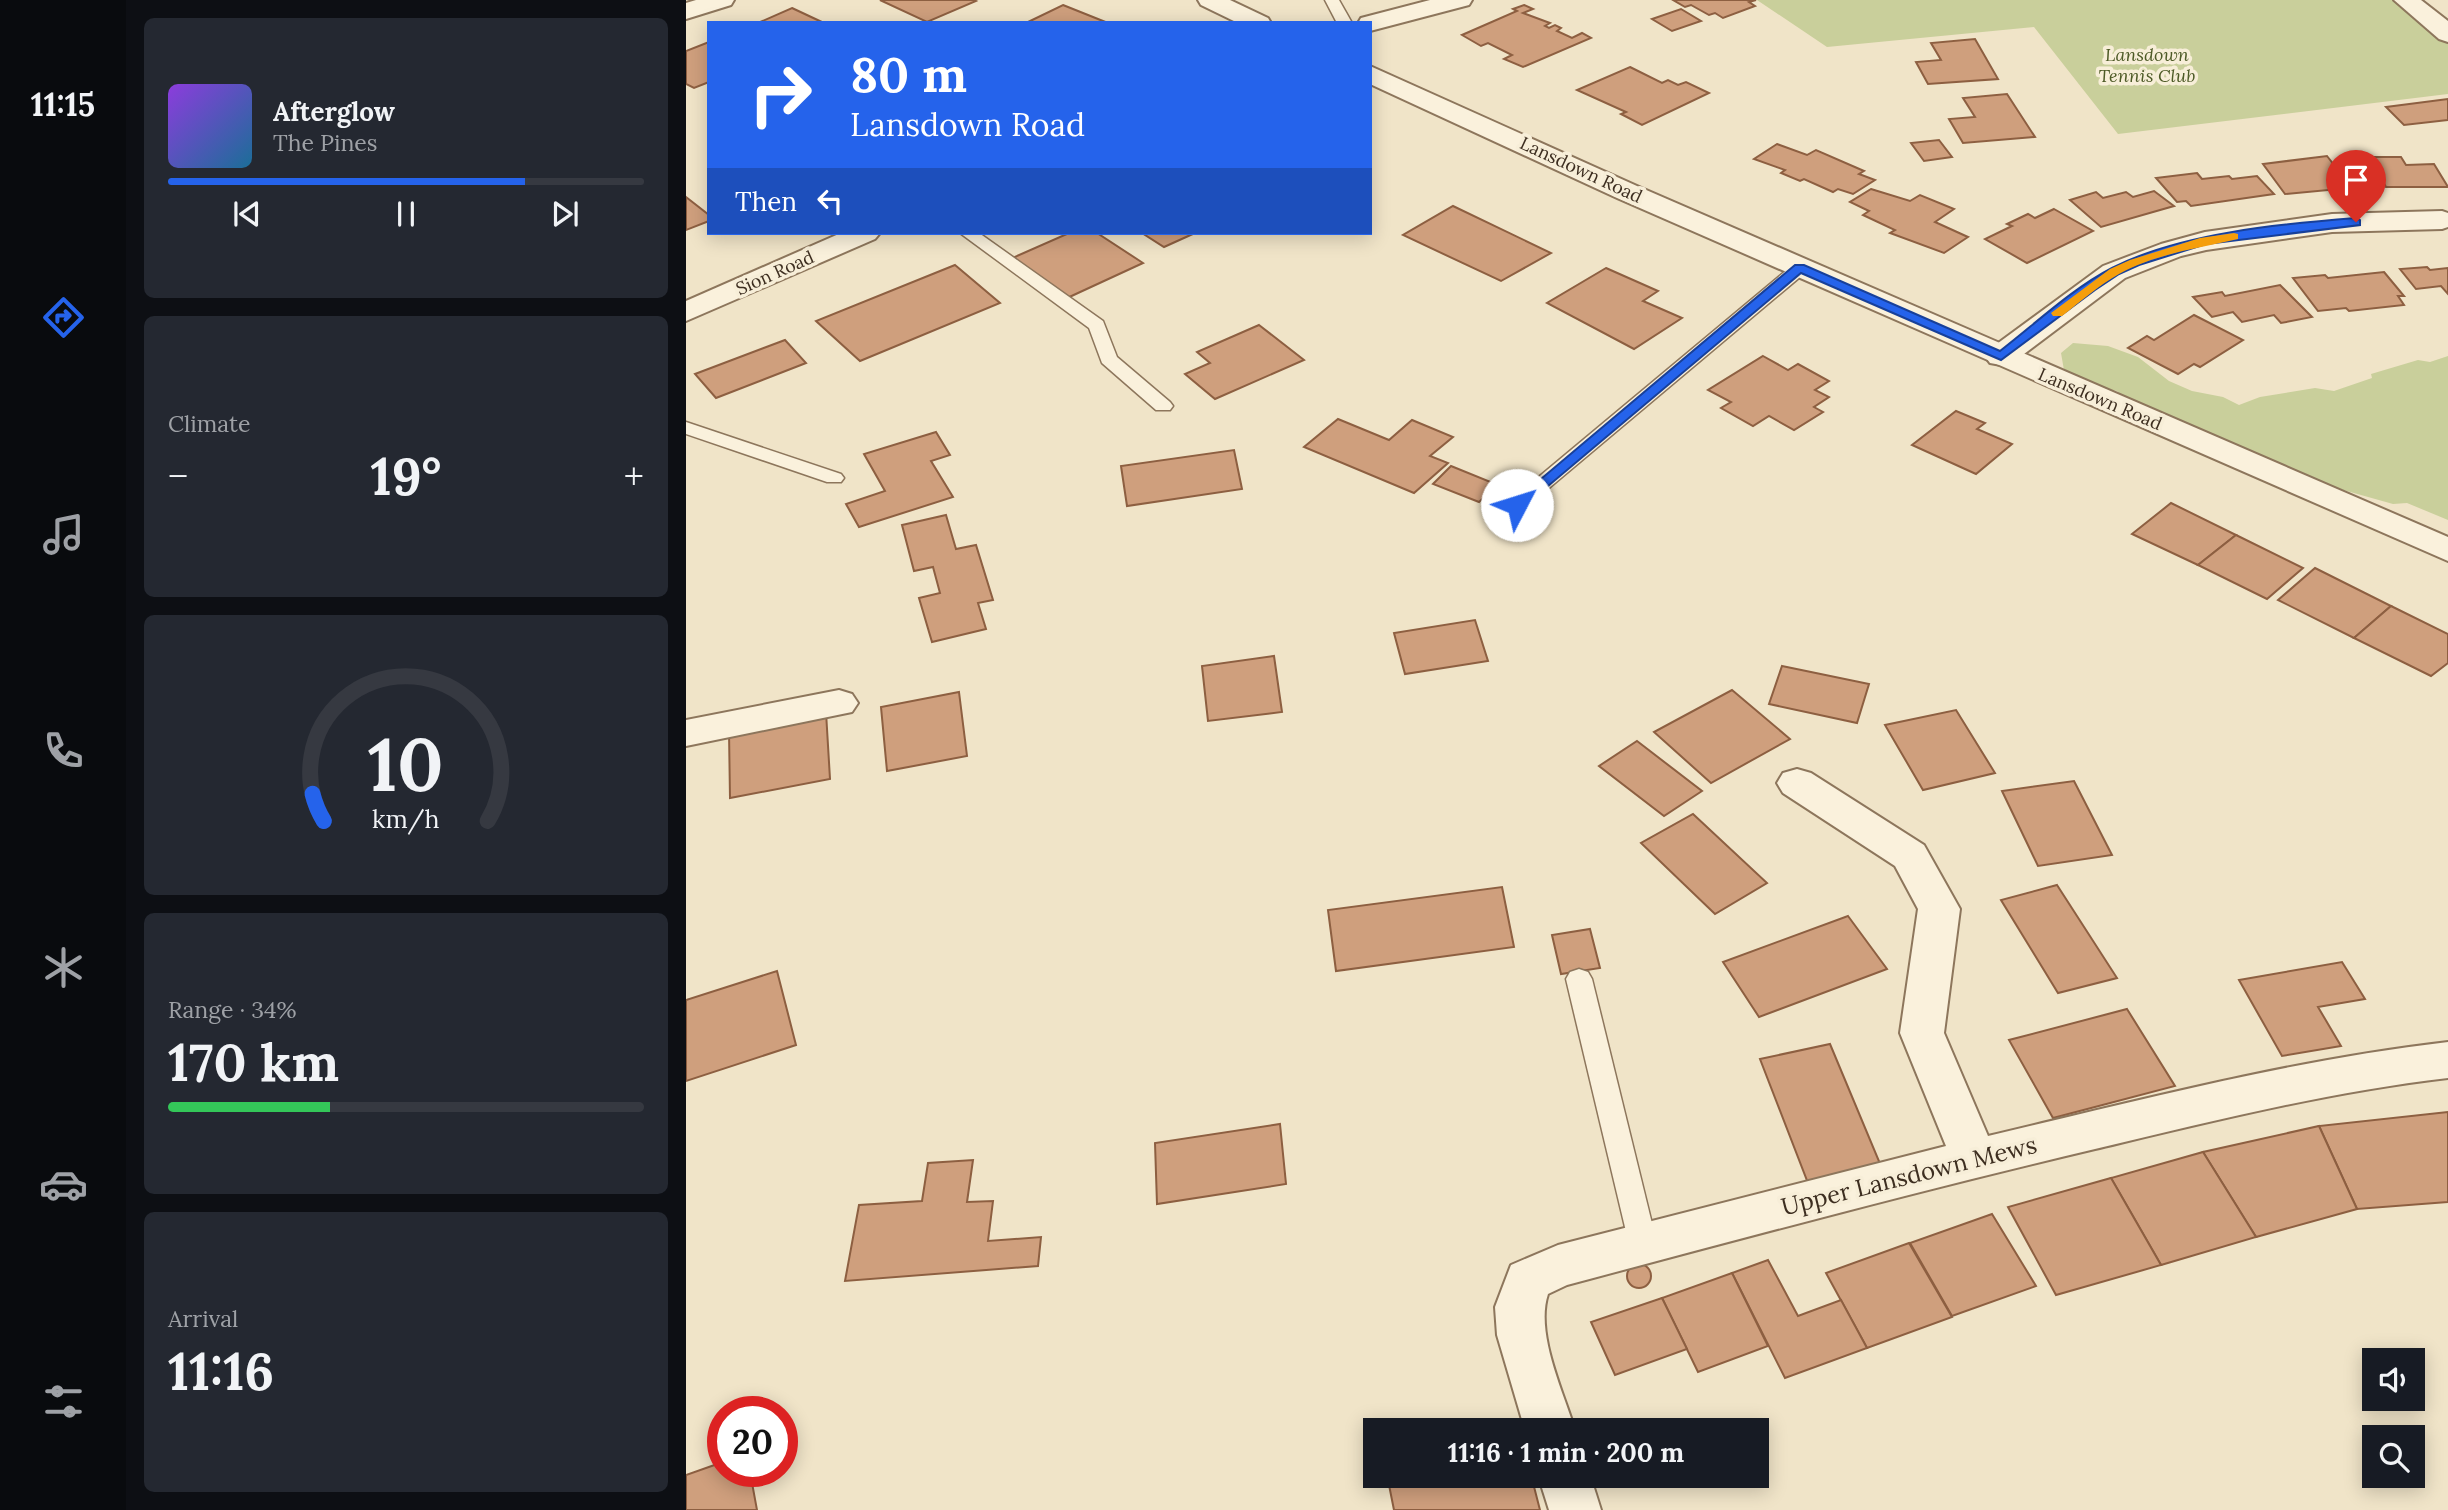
<!DOCTYPE html>
<html lang="en">
<head>
<meta charset="utf-8">
<style>
  :root { --surface:#171b24; --page:#242831; --text:#f1f3f6; --muted:#9ea1a6; --line:#363941; --accent:#2563eb }
  body { margin:0; font-family:Lora,serif; background:var(--page); color:var(--text); height:100vh; display:flex; flex-direction:column; font-size:26px; white-space:nowrap }
  * { box-sizing:border-box; margin:0 }
  p { font-size:23px; color:var(--muted) }
  .icon { flex:none; width:38px; height:38px; fill:none; stroke:currentColor; stroke-width:2; stroke-linecap:round; stroke-linejoin:round }
  .map { position:relative; flex:1; overflow:hidden }
  .panel { display:flex; flex-direction:column; gap:18px; padding:18px; background:#0d0f14; width:560px }
  .panel>* { flex:none }
  .banner { position:absolute; left:21px; top:21px; width:665px; height:214px; border-radius:0px; box-shadow:0 4px 18px #0003; background:#2563eb; color:#fff; overflow:hidden }
  .buttons { position:absolute; left:1676px; top:1348px; display:grid; gap:14px }
  .buttons a { display:grid; place-items:center; width:63px; height:63px; border-radius:0px; background:var(--surface); box-shadow:0 4px 18px #0003; font-size:35px }
  .speed { position:absolute; left:21px; top:1396px; display:flex; gap:14px; font-size:35px; font-weight:700; text-align:center }
  .speed>* { display:grid; place-content:center; width:91px; height:91px; border-radius:50%; background:var(--surface); box-shadow:0 4px 18px #0003; line-height:1 }
  .speed .limit { border:10px solid #d22; background:#fff; color:#111 }
  .pin { position:absolute; display:grid; place-items:center; width:60px; height:60px; color:#fff; margin:-72px -30px; border-radius:50% 50% 50% 0; rotate:-45deg; box-shadow:0 0 7px #0007 }
  .pin .icon { rotate:45deg }
  .me { position:absolute; width:77px; margin:-38px; rotate:50deg; stroke-linejoin:round; filter:drop-shadow(0 0 5px #0008) }
  .turn { display:flex; align-items:center; gap:24px; height:147px; padding:0 28px; font-size:32px }
  .turn .icon { width:91px; height:91px; stroke-width:2.5 }
  .turn b { display:block; font-size:49px; line-height:60px }
  .then { display:flex; align-items:center; height:66px; padding:0 28px; background:#0003; gap:14px; font-size:26px }
  .big { font-size:52px; font-weight:700; line-height:1.1 }
  .panel .widget { flex:1; display:flex; flex-direction:column; justify-content:center; gap:10px; min-width:0; padding:0 24px; border-radius:10px; background:var(--page) }
  .panel .dial { align-items:center; gap:0 }
  .dial svg { height:182px; overflow:visible; fill:none; stroke:var(--line); stroke-width:7; stroke-linecap:round; text-anchor:middle }
  .dial text { fill:var(--text); stroke:none }
  .song { display:flex; align-items:center; gap:21px }
  .cover { width:84px; height:84px; border-radius:10px; background:linear-gradient(135deg,hsl(270 70% 55%),hsl(200 70% 35%)) }
  .played { height:7px; border-radius:4px; background:linear-gradient(90deg,var(--accent) 75%,var(--line) 75%) }
  .keys { display:flex; justify-content:space-around; direction:ltr }
  .heat { display:flex; justify-content:space-between; align-items:center; font-size:38px; direction:ltr }
  .charge { height:10px; border-radius:5px; background:linear-gradient(90deg,#34c759 34%,var(--line) 0) }
  .trip { position:absolute; left:677px; top:1418px; width:406px; height:70px; border-radius:0px; background:var(--surface); box-shadow:0 4px 18px #0003; font-weight:700; line-height:70px; text-align:center }
  main { display:flex; flex:1; min-height:0 }
  .tabs { display:flex; flex-direction:column; width:126px; justify-content:space-around; align-items:center; background:#090b0e; color:var(--muted) }
  .tabs .icon { width:49px; height:49px }
  .tabs .current { color:var(--accent) }
  .tabs b { font-size:32px; color:var(--text) }
  .map>svg:first-child { display:block }
</style>
</head>
<body>
<main>
<nav class="tabs">
<b>11:15</b>
<svg class="icon current" aria-label="directions" viewBox="0 0 24 24"><path d="M12 3l9 9-9 9-9-9zM9 14v-3h6M13 9l2 2-2 2"/></svg>
<svg class="icon" aria-label="music" viewBox="0 0 24 24"><path d="M9 18V5l10-2v13"/><circle cx="6" cy="18" r="3"/><circle cx="16" cy="16" r="3"/></svg>
<svg class="icon" aria-label="phone" viewBox="0 0 24 24"><path d="M5 4h4l2 5-3 2q2 4 5 5l2-3 5 2v4C11 20 4 13 5 4z"/></svg>
<svg class="icon" aria-label="climate" viewBox="0 0 24 24"><path d="M12 3v18M4 7l16 10M4 17L20 7"/></svg>
<svg class="icon" aria-label="car" viewBox="0 0 24 24"><path d="M5 17H2v-5l4-1 3-4h7l3 4 3 1v5h-3M9 17h6M6 11h13"/><circle cx="7" cy="17" r="2"/><circle cx="17" cy="17" r="2"/></svg>
<svg class="icon" aria-label="filters" viewBox="0 0 24 24"><path d="M4 7h16M4 17h16"/><circle cx="9" cy="7" r="2"/><circle cx="15" cy="17" r="2"/></svg>
</nav>
<section class="panel">
<div class="widget">
<div class="song"><i class="cover"></i><div><b>Afterglow</b><p>The Pines</p></div></div>
<div class="played"></div>
<div class="keys"><svg class="icon" aria-label="previous" viewBox="0 0 24 24"><path d="M18 5L8 12l10 7zM5 5v14"/></svg><svg class="icon" aria-label="pause" viewBox="0 0 24 24"><path d="M8 5v14M16 5v14"/></svg><svg class="icon" aria-label="next" viewBox="0 0 24 24"><path d="M6 5l10 7-10 7zM19 5v14"/></svg></div>
</div>
<div class="widget"><p>Climate</p>
<div class="heat"><a>−</a><b class="big">19°</b><a>+</a></div>
</div>
<div class="widget dial"><svg viewBox="0 0 100 80">
<path d="M14 69A42 42 0 1 1 86 69"/>
<path d="M14 69A42 42 0 0 1 9 57" stroke="#2563eb"/>
<text x="50" y="56" font-size="32" font-weight="700">10</text>
<text x="50" y="72" font-size="11">km/h</text>
</svg></div>
<div class="widget"><p>Range · 34%</p><b class="big">170 km</b><div class="charge"></div></div>
<div class="widget"><p>Arrival</p><b class="big">11:16</b></div>
</section>
<div class="map">
<svg width="1762" height="1510" viewBox="0 0 1762 1510">
  <rect width="100%" height="100%" fill="#f0e4c8"/>
  <g fill="#c9cf9b">
    <path d="M1071,0H1709L1762,41V94L1432,134L1348,27L1141,47Z"/>
    <path d="M1387,343L1422,346L1452,357L1483,381L1506,391L1537,397L1553,405L1574,397L1629,388L1648,391L1686,378L1685,374L1732,360L1744,362L1762,356V520L1721,503L1707,504L1611,477L1448,408L1431,391L1402,385L1379,376L1375,353Z"/>
  </g>
  <g fill="#cf9f7d" stroke="#8d5f41" stroke-width="2">
    <path d="M194,0H288L290,1L241,22Z"/>
    <path d="M987,0H1070L1063,2L1069,6L1037,18L1029,13L1023,15L1005,5L999,7Z"/>
    <path d="M377,5L422,23H340Z"/>
    <path d="M838,5L847,9L837,13L864,23L859,26L863,28L869,25L875,28L871,31L886,38L896,33L905,38L837,67L818,59L826,55L802,43L795,46L776,35L831,11L827,9Z"/>
    <path d="M106,8L138,23H72Z"/>
    <path d="M995,9L1015,21L986,31L966,19Z"/>
    <path d="M1289,39L1312,79L1242,84L1230,62L1255,60L1245,43Z"/>
    <path d="M23,42V82L8,88L0,84V51Z"/>
    <path d="M944,67L976,83L982,80L992,85L1000,82L1023,93L956,125L935,114L940,112L891,90Z"/>
    <path d="M1321,94L1349,137L1277,143L1263,119L1289,117L1277,98Z"/>
    <path d="M1762,99V120L1718,125L1700,107Z"/>
    <path d="M1253,140L1266,157L1238,161L1225,143Z"/>
    <path d="M1091,144L1121,155L1130,150L1178,171L1173,174L1189,180L1167,194L1152,189L1147,192L1118,179L1114,181L1095,173L1099,170L1068,159Z"/>
    <path d="M1641,156L1652,170L1670,168L1685,186L1599,194L1577,164Z"/>
    <path d="M1683,157H1715L1720,165L1748,164L1762,187H1700Z"/>
    <path d="M1511,173L1516,179L1543,176L1546,179L1571,176L1588,194L1505,206L1500,201L1491,202L1470,178Z"/>
    <path d="M1185,189L1224,201L1234,195L1268,209L1249,222L1282,237L1258,253L1204,233L1209,230L1177,215L1183,211L1164,202Z"/>
    <path d="M1468,191L1488,206L1415,227L1384,200L1410,192L1417,198L1440,192L1447,197Z"/>
    <path d="M0,197L23,215V221L0,230Z"/>
    <path d="M767,206L865,253L815,281L717,235Z"/>
    <path d="M1368,209L1407,231L1341,263L1299,239L1326,226L1321,224L1342,214L1349,218Z"/>
    <path d="M383,233H411L457,263L379,299L322,260Z"/>
    <path d="M456,233H509L478,247Z"/>
    <path d="M269,265L314,303L174,361L130,321Z"/>
    <path d="M1741,267L1744,270L1762,268V294L1755,286L1730,289L1714,269Z"/>
    <path d="M920,268L972,291L957,301L996,318L948,349L861,303Z"/>
    <path d="M1698,272L1718,296H1712L1718,305L1663,311L1660,308L1632,311L1607,278L1639,275L1642,278Z"/>
    <path d="M1594,285L1626,317L1595,323L1588,315L1556,322L1547,312L1526,317L1507,297L1536,292L1539,296Z"/>
    <path d="M1508,315L1557,340L1514,367L1508,364L1492,374L1442,348L1461,336L1468,340Z"/>
    <path d="M573,325L618,360L529,399L499,374L524,363L511,352Z"/>
    <path d="M99,340L120,363L30,398L9,374Z"/>
    <path d="M1077,356L1102,370L1112,364L1143,381L1129,390L1143,397L1128,407L1137,412L1108,430L1083,416L1067,426L1035,408L1045,402L1022,390Z"/>
    <path d="M1270,411L1299,423L1291,429L1326,444L1290,474L1226,445Z"/>
    <path d="M652,419L703,440L726,420L767,437L744,456L762,463L728,493L618,447Z"/>
    <path d="M250,432L264,455L245,461L267,497L173,527L160,504L199,491L178,454Z"/>
    <path d="M548,450L556,489L441,506L435,466Z"/>
    <path d="M765,466L812,485L793,502L747,484Z"/>
    <path d="M1485,503L1550,535L1512,565L1446,534Z"/>
    <path d="M260,515L270,549L290,545L307,600L292,603L300,629L246,642L233,598L254,593L247,567L228,571L216,525Z"/>
    <path d="M1550,535L1617,568L1581,599L1512,565Z"/>
    <path d="M1629,568L1705,606L1668,638L1592,600Z"/>
    <path d="M1705,606L1762,634V663L1745,676L1668,638Z"/>
    <path d="M789,620L802,661L719,674L708,633Z"/>
    <path d="M588,656L596,712L522,721L516,666Z"/>
    <path d="M1096,666L1183,684L1171,723L1083,704Z"/>
    <path d="M1046,690L1104,739L1025,783L968,732Z"/>
    <path d="M273,692L281,756L201,771L195,707Z"/>
    <path d="M1270,710L1309,773L1237,790L1199,725Z"/>
    <path d="M140,712L144,779L44,798L43,731Z"/>
    <path d="M951,741L1016,791L978,816L913,766Z"/>
    <path d="M1388,781L1426,855L1352,866L1316,791Z"/>
    <path d="M1007,814L1081,883L1029,914L955,843Z"/>
    <path d="M1371,885L1431,978L1372,993L1315,900Z"/>
    <path d="M816,887L828,947L650,971L642,910Z"/>
    <path d="M1162,916L1201,969L1073,1017L1037,962Z"/>
    <path d="M904,929L914,968L875,974L866,935Z"/>
    <path d="M1656,962L1679,999L1632,1007L1655,1046L1596,1056L1553,980Z"/>
    <path d="M91,971L110,1045L0,1081V1000Z"/>
    <path d="M1441,1009L1489,1086L1367,1118L1323,1040Z"/>
    <path d="M1144,1044L1195,1166L1122,1183L1074,1059Z"/>
    <path d="M1762,1112V1202L1671,1209L1633,1126Z"/>
    <path d="M594,1124L600,1184L471,1204L469,1143Z"/>
    <path d="M1633,1126L1671,1209L1570,1237L1517,1152Z"/>
    <path d="M1517,1152L1570,1237L1475,1265L1425,1178Z"/>
    <path d="M287,1160L281,1202L307,1201L302,1241L355,1237L352,1266L159,1281L173,1205L236,1201L242,1163Z"/>
    <path d="M1425,1178L1475,1265L1370,1295L1322,1207Z"/>
    <path d="M1306,1214L1350,1286L1266,1316L1224,1243Z"/>
    <path d="M1223,1243L1266,1317L1181,1348L1140,1273Z"/>
    <path d="M1082,1260L1112,1316L1155,1300L1181,1348L1099,1378L1046,1273Z"/>
    <circle cx="953" cy="1276" r="12"/>
    <path d="M1046,1273L1082,1346L1012,1372L976,1298Z"/>
    <path d="M976,1298L1001,1349L929,1375L905,1322Z"/>
    <path d="M833,1423L835,1430H801Z"/>
    <path d="M37,1462V1472H64L71,1510H0V1475Z"/>
    <path d="M701,1475H845L854,1510H708Z"/>
  </g>
  <g fill="none" stroke-linecap="round" stroke-linejoin="round">
    <defs>
      <g id="service">
        <path d="M639,0H653L666,23H651Z"/>
        <path d="M274,233H293L417,321L431,357L484,402L487,406L484,410H470L416,363L403,328Z"/>
        <path d="M1114,263L1120,264L1123,268L1120,272L838,509H824L821,505L824,501L1108,264Z"/>
        <path d="M0,422L155,474L158,478L155,482H141L0,434Z"/>
        <path d="M893,969L902,972L906,979L971,1244L967,1253L957,1256L947,1253L943,1244L880,979L884,972Z"/>
      </g>
      <g id="minor">
        <path d="M10,0H48L45,5L0,19V3Z"/>
        <path d="M744,0H786L783,5L684,31V23H672L675,18Z"/>
        <path d="M1708,0H1735L1762,21V42L1753,39Z"/>
        <path d="M1756,211L1762,213V227L1756,229L1646,232L1520,250L1495,256L1439,278L1326,363L1315,365L1304,363L1299,356L1304,349L1417,266L1475,244L1519,232L1646,214Z"/>
        <path d="M155,233H194L189,239L0,321V301Z"/>
        <path d="M153,690L166,694L172,703L166,712L0,746V720Z"/>
        <path d="M1111,769L1125,773L1238,845L1274,909L1258,1033L1302,1136C1454,1100 1606,1060 1762,1042V1078C1642,1092 1526,1121 1409,1149C1232,1191 1057,1238 881,1285L862,1294C849,1333 877,1391 889,1430H839L811,1335L809,1307L825,1265L872,1245L1260,1146L1214,1033L1232,909L1209,866L1097,793L1091,783L1097,773Z"/>
        <path d="M852,1475H904L915,1510H863Z"/>
      </g>
      <g id="tertiary">
        <path d="M512,0H544L582,18L585,23H552L515,5Z"/>
        <path d="M684,66L951,186L1762,537V561L931,198L684,84Z"/>
      </g>
    </defs>
    <use href="#service" stroke="#8d765c" stroke-width="3"/>
    <use href="#minor" stroke="#8d765c" stroke-width="4"/>
    <use href="#tertiary" stroke="#8d765c" stroke-width="4"/>
    <use href="#service" fill="#faf1dc" fill-rule="evenodd"/>
    <use href="#minor" fill="#faf1dc" fill-rule="evenodd"/>
    <use href="#tertiary" fill="#faf1dc" fill-rule="evenodd"/>
  </g>
  <path fill="#2563eb" stroke="#184099" stroke-width="2" d="M1670,218L1674,220V225L1520,244L1453,265L1433,274L1409,290L1315,360L1115,273L836,508L831,509L824,505L1109,265H1118L1314,351C1349,324 1387,288 1426,268C1494,233 1594,224 1670,218Z"/>
  <path fill="#f59e0b" d="M1548,233L1552,234V239C1513,248 1469,254 1433,274C1413,285 1394,302 1376,316H1367L1365,313L1424,269L1444,260L1514,238Z"/>
  <g text-anchor="middle" stroke-width="7" stroke-linejoin="round" paint-order="stroke">
    <g font-size="18" font-style="italic" fill="#4d5a26" stroke="#f7eed8">
      <text x="1461" y="61">Lansdown<tspan x="1461" dy="21">Tennis Club</tspan></text>
    </g>
    <g font-size="18" fill="#3d2e20" stroke="#f7eed8">
      <text transform="translate(895 170) rotate(25)" y="6">Lansdown Road</text>
      <text transform="translate(89 273) rotate(-24)" y="6">Sion Road</text>
      <text transform="translate(1414 399) rotate(23)" y="6">Lansdown Road</text>
    </g>
    <g font-size="24" fill="#3d2e20" stroke="#f7eed8">
      <text transform="translate(1223 1176) rotate(-14)" y="8">Upper Lansdown Mews</text>
    </g>
  </g>
</svg>
<div class="buttons">
<a><svg class="icon" aria-label="sound" viewBox="0 0 24 24"><path d="M4 9h4l5-4v14l-5-4H4zM17 9q2 3 0 6"/></svg></a>
<a><svg class="icon" aria-label="search" viewBox="0 0 24 24"><circle cx="10" cy="10" r="6"/><path d="M15 15l6 6"/></svg></a>
</div>
<div class="speed"><div class="limit">20</div></div>
<div class="pin" style="left:1670px;top:222px;background:#d93025"><svg class="icon" aria-label="arrive" viewBox="0 0 24 24"><path d="M6 21V4h12l-3 4 3 4H6"/></svg></div>
<svg class="me" style="left:831px;top:505px" viewBox="-20 -20 40 40"><circle r="19" fill="#fff"/><path d="M0-13L10 11 0 6-10 11z" fill="#2563eb"/></svg>
<div class="trip">11:16 · 1 min · 200 m</div>
<div class="banner">
<div class="turn"><svg class="icon" aria-label="right" viewBox="0 0 24 24"><path d="M7 20v-9h11M14 6l5 5-5 5"/></svg><div><b>80 m</b>Lansdown Road</div></div>
<div class="then">Then<svg class="icon" aria-label="left" viewBox="0 0 24 24"><path d="M17 20v-9H6M10 6l-5 5 5 5"/></svg></div>
</div>
</div>
</main>
</body>
</html>
